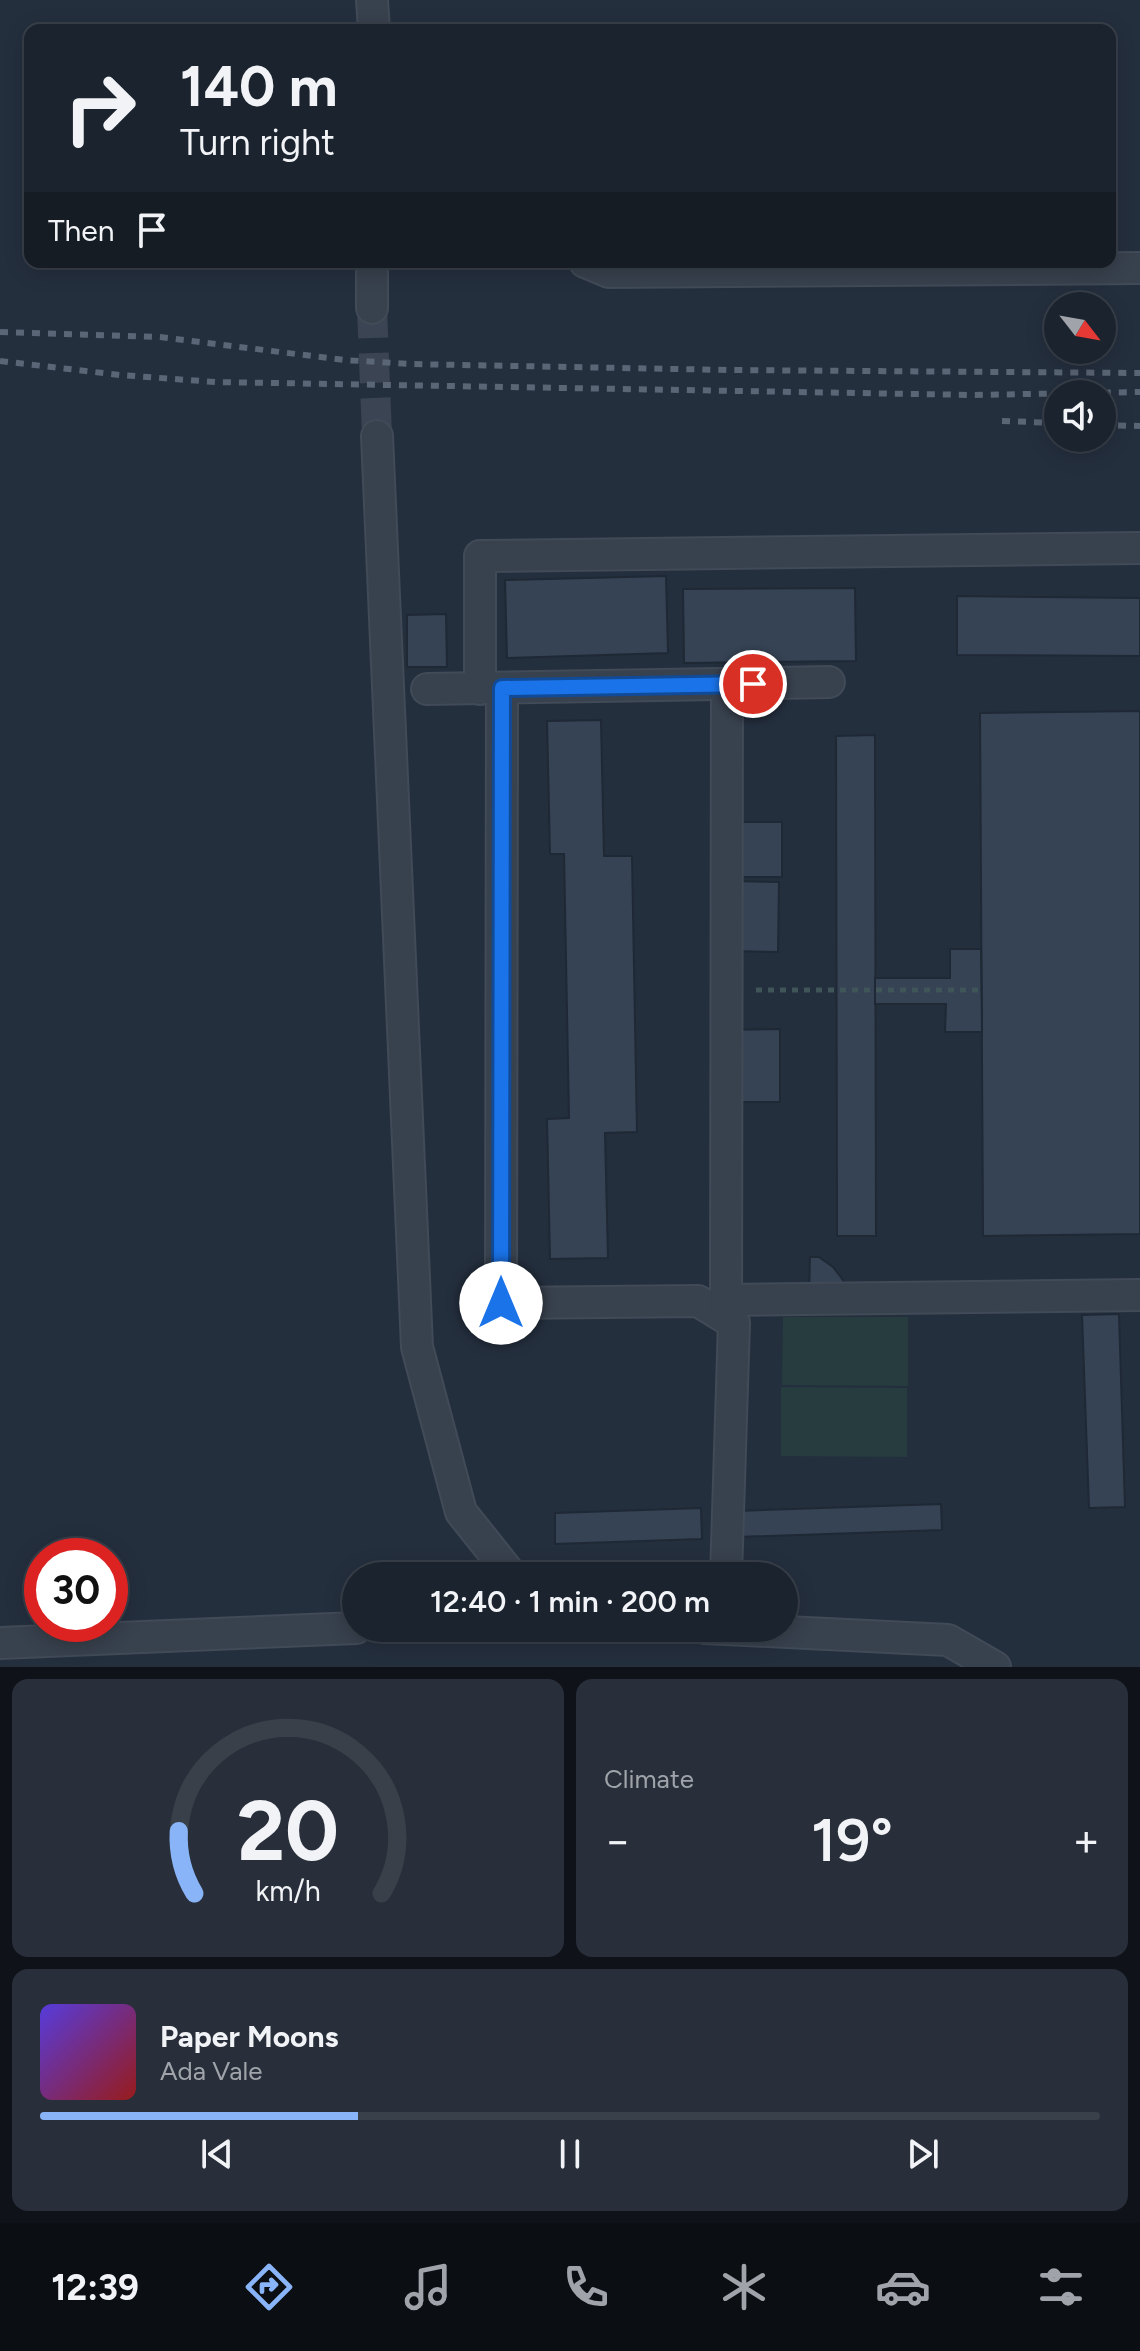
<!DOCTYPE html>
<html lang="en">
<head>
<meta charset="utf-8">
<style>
  :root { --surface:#1b232e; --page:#282f3a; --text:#f1f3f6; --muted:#a0a4aa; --line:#39404a; --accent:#8ab4f8 }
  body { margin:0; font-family:Figtree,sans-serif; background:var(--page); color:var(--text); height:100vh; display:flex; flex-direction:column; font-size:30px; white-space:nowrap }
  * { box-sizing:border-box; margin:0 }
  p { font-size:26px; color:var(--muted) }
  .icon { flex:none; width:44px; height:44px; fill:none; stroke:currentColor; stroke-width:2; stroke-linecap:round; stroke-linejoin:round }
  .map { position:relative; height:1667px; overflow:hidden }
  .sheet { display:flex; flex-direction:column; gap:12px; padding:12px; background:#0f1319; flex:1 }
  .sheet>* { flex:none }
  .guide { position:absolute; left:24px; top:24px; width:1092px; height:244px; border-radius:16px; box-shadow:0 4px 20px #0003,0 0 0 2px var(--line); background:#1b232e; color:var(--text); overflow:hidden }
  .needle { width:52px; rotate:121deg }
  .buttons { position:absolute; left:1044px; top:292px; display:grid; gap:16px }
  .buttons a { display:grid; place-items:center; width:72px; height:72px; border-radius:50%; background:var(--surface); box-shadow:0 4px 20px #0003,0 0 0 2px var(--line); font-size:40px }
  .speed { position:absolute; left:24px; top:1538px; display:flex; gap:16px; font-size:40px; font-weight:700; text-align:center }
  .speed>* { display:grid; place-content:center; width:104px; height:104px; border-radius:50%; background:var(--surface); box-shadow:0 4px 20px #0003,0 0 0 2px var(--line); line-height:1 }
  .speed .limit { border:12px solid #d22; background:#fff; color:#111 }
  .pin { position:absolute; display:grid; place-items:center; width:68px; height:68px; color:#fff; margin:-34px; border:4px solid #fff; border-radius:50%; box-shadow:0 2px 8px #0007 }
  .me { position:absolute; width:88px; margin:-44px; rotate:0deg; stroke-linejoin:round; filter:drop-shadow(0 0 6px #0008) }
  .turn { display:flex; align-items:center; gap:28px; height:168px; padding:0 24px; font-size:36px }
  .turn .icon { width:104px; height:104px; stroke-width:2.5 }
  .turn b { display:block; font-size:56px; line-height:68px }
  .then { display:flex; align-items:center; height:76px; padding:0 24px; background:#0003; gap:16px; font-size:30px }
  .big { font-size:60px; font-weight:600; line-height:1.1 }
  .sheet .tile { flex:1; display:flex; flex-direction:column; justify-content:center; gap:12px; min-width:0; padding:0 28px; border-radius:16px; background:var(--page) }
  .sheet .dial { align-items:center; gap:0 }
  .dial svg { height:208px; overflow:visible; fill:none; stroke:var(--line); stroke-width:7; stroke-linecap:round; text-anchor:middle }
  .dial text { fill:var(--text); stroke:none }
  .song { display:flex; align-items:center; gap:24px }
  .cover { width:96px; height:96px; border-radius:12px; background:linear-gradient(135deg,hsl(250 70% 55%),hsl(0 70% 35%)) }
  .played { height:8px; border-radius:4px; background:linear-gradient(90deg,var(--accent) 30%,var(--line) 30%) }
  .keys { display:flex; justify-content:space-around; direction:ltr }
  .heat { display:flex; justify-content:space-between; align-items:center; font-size:44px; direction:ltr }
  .sheet .tiles { flex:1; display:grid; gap:12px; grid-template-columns:1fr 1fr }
  .tile:last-child { grid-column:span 2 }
  .trip { position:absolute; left:342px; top:1562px; width:456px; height:80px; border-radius:40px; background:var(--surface); box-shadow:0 4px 20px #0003,0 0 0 2px var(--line); font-weight:600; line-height:80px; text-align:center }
  .menu { display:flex; height:128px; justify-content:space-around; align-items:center; background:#0b0e12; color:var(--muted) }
  .menu .icon { width:56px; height:56px }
  .menu .active { color:var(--accent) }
  .menu b { font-size:36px; color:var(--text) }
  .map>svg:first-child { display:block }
</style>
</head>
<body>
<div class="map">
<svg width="1140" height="1667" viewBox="0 0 1140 1667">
  <rect width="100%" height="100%" fill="#242f3e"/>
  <g fill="#263c3f">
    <path d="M783,1317H908V1386L782,1385Z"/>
    <path d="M781,1387L907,1388V1457L781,1456Z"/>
  </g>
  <g fill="#364354" stroke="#1f2835" stroke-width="2">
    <path d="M666,576L668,653L507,658L505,580Z"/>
    <path d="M855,588L856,661L684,663L683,589Z"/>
    <path d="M957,596L1140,598V656L957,655Z"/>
    <path d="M446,614L447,667H407V615Z"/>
    <path d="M1140,711V1234L983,1236L980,713Z"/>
    <path d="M601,720L604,856H632L637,1132L605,1133L608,1258L550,1259L547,1119L569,1118L564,854H550L547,721Z"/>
    <path d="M875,735L876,1236H837L836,736Z"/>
    <rect x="731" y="822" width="51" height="55"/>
    <path d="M731,881L779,882L778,952L729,951Z"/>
    <path d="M950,949H981L982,1032H945L946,1004H875V978H950Z"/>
    <path d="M780,1029V1102H731L730,1030Z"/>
    <path d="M810,1257H819L833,1267L843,1280L846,1295H809Z"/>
    <path d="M1119,1314L1125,1507L1089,1508L1082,1315Z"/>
    <path d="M941,1504L942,1530L737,1537L736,1511Z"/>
    <path d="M701,1508L702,1539L555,1544V1513Z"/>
  </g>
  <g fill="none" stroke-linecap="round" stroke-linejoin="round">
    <path stroke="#3a4453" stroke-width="30" stroke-dasharray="30 15" stroke-linecap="butt" d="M372,308L377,436"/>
    <defs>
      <g id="minor">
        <path d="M372,0L374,30"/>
        <path d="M585,262L609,272L1140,268"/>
        <path d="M372,308V262"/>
        <path d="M377,436L417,1347L461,1512L512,1576"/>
        <path d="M502,688L501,1303L698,1301L734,1323L726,1576"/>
        <path d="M427,689L829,682"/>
        <path d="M480,689V556L1140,548"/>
        <path d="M726,1300L1140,1295"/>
        <path d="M726,1318L727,684"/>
        <path d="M705,1628L948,1640L995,1667"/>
        <path d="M0,1643L356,1628"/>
      </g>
    </defs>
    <use href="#minor" stroke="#414a57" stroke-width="34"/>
    <path stroke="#3f5557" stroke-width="5" stroke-dasharray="6 6" stroke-linecap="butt" d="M756,990H981"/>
    <use href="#minor" stroke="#38414e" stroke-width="30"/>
    <g stroke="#5a6575" stroke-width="6" stroke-dasharray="8 8" stroke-linecap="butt">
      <path d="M0,332L160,337L344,360L410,364L729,370L1140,373"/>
      <path d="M0,361L120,375L215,382L973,395L1140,392"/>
      <path d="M1002,421L1058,423"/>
      <path d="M1102,425L1140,426"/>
    </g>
  </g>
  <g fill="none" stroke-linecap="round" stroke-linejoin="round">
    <defs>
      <path id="route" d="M501,1303L502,688L753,684"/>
    </defs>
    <use href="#route" stroke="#114b97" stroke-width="20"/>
    <use href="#route" stroke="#1a73e8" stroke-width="14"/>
  </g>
</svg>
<div class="buttons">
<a><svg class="needle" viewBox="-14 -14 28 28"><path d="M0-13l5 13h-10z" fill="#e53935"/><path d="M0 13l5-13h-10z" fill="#a0a4aa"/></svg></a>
<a><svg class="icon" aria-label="sound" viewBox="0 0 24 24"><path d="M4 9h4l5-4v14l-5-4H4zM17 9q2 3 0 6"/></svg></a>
</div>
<div class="speed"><div class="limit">30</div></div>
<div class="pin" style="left:753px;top:684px;background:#d93025"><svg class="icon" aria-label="arrive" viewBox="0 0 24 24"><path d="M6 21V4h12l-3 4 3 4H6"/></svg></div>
<svg class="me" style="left:501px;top:1303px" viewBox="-20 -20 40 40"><circle r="19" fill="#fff"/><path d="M0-13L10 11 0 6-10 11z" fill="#1a73e8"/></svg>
<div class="trip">12:40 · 1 min · 200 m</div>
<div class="guide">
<div class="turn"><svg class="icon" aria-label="right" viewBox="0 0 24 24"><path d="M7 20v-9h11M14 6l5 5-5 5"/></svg><div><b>140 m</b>Turn right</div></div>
<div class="then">Then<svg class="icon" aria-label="arrive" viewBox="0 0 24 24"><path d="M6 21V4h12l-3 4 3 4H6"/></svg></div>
</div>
</div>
<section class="sheet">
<div class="tiles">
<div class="tile dial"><svg viewBox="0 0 100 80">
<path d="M14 69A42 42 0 1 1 86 69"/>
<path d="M14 69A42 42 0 0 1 8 45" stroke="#8ab4f8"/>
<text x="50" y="56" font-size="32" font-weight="700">20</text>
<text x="50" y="72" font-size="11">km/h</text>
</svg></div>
<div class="tile"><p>Climate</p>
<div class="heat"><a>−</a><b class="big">19°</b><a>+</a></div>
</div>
<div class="tile">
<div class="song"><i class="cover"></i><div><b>Paper Moons</b><p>Ada Vale</p></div></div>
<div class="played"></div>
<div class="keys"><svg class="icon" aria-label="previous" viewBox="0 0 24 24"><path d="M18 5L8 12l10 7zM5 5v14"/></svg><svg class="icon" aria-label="pause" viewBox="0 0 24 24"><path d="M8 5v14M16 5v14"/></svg><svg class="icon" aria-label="next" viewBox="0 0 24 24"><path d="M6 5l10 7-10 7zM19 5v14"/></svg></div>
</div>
</div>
</section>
<nav class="menu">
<b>12:39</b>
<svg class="icon active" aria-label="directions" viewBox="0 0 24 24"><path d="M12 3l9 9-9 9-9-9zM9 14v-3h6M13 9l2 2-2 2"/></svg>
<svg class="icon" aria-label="music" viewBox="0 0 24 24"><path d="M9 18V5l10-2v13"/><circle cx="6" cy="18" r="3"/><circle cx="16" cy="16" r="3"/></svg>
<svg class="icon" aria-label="phone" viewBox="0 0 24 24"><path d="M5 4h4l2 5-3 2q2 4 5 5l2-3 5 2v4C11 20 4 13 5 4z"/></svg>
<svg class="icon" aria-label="climate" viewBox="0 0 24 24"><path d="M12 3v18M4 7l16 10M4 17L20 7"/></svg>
<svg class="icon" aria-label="car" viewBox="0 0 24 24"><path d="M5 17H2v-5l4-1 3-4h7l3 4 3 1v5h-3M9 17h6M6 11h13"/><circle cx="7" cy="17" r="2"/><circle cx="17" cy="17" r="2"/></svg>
<svg class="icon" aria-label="filters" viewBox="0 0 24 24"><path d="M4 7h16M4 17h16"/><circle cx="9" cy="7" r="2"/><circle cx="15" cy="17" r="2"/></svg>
</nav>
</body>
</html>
